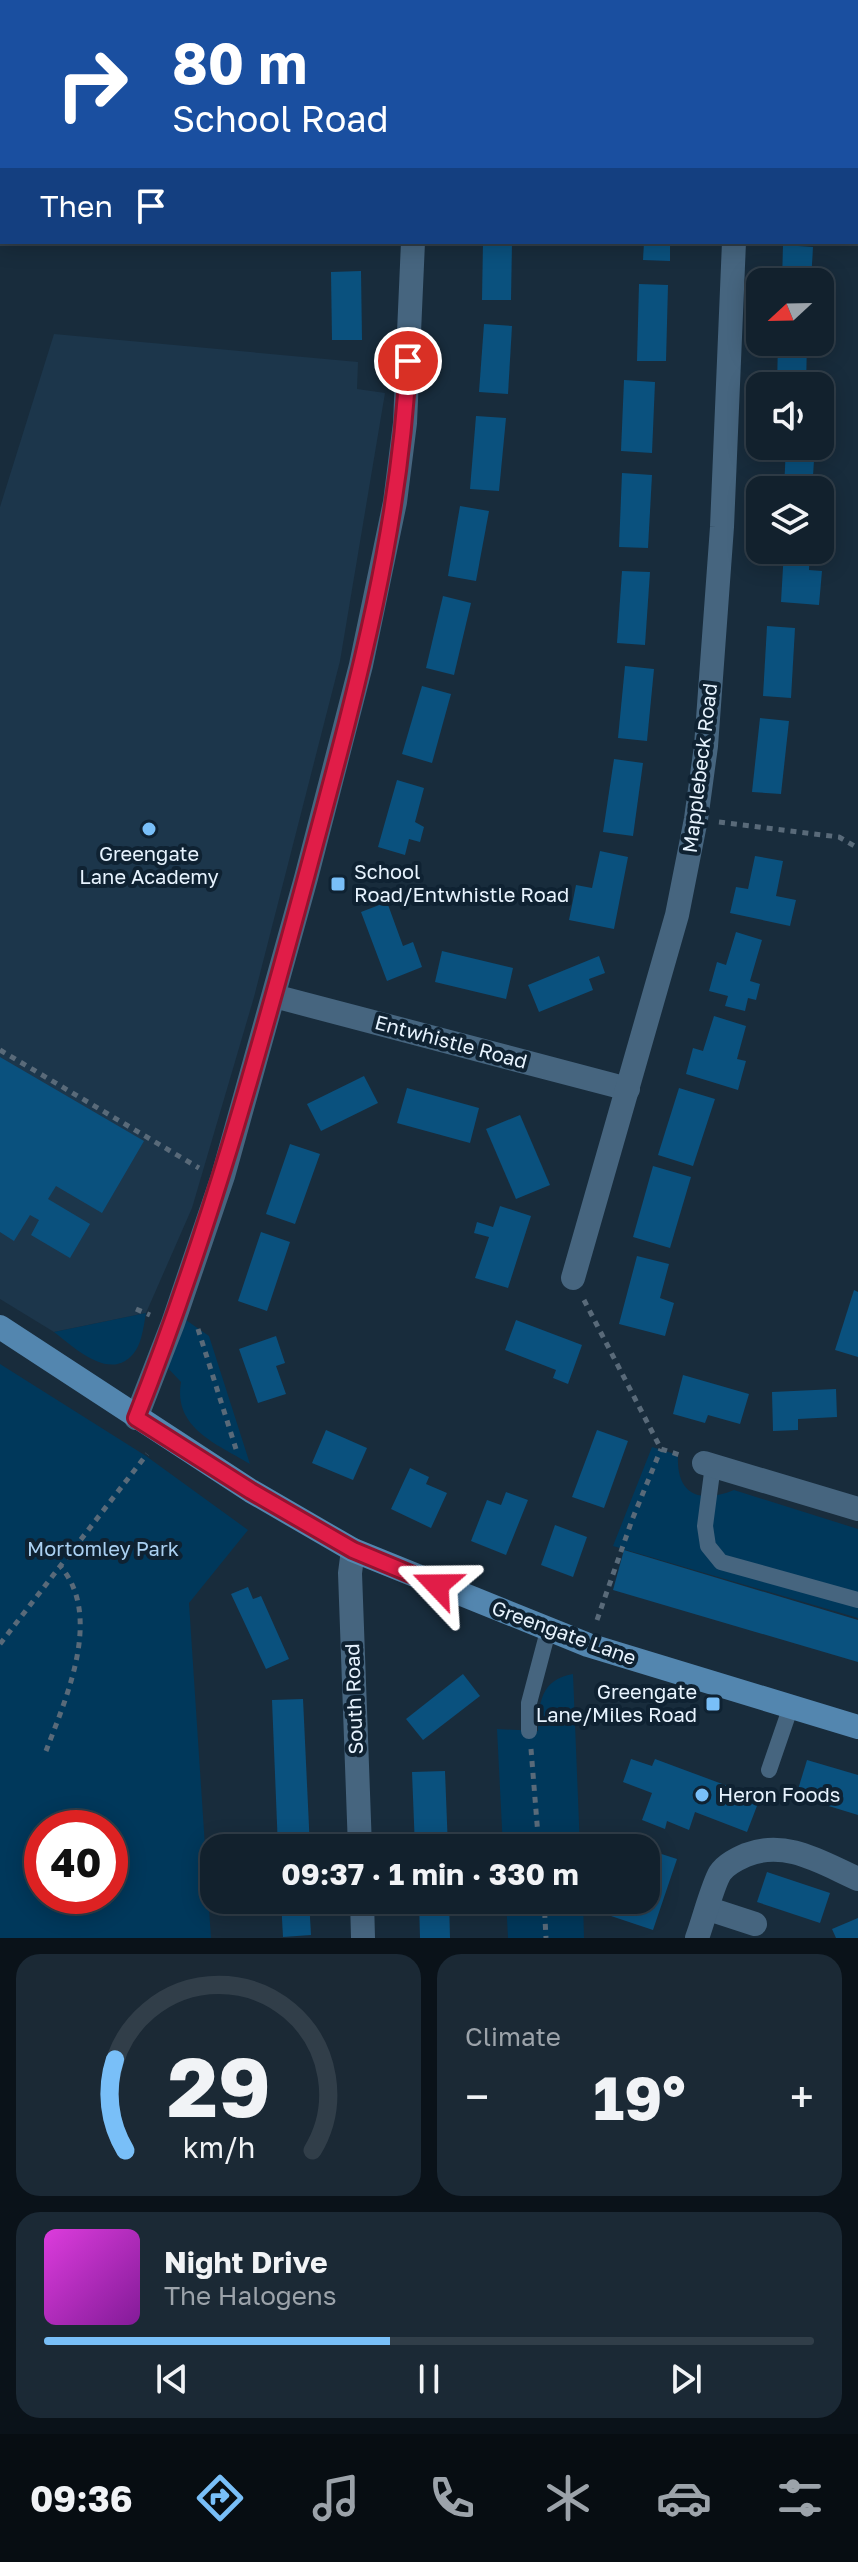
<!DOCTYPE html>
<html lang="en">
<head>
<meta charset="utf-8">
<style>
  :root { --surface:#12212d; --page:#1b2935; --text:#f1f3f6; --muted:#9ca3aa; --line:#313e49; --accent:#79bff8 }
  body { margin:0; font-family:"Golos Text",sans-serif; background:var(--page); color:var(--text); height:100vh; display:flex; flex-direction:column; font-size:30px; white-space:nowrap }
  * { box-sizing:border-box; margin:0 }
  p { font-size:26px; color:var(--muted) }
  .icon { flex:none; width:44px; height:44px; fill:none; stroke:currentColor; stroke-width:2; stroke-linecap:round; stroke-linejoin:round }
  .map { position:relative; height:1938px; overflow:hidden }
  .details { display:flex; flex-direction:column; gap:16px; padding:16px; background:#0a1219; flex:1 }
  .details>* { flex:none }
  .banner { position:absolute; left:0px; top:0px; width:858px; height:244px; box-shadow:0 4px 20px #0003,0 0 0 2px var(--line); background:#1a4fa0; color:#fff; overflow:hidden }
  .needle { width:52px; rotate:248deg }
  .buttons { position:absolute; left:746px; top:268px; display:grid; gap:16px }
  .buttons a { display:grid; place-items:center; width:88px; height:88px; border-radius:16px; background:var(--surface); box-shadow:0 4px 20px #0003,0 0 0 2px var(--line); font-size:40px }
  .speed { position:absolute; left:24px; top:1810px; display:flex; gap:16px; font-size:40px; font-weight:700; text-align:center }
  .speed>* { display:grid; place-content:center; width:104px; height:104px; border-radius:50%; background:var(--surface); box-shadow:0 4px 20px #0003,0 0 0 2px var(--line); line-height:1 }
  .speed .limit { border:12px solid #d22; background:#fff; color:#111 }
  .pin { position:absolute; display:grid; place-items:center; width:68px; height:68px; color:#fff; margin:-34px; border:4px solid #fff; border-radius:50%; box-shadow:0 2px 8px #0007 }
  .me { position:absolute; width:88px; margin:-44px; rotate:293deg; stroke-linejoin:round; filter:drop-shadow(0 0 6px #0008) }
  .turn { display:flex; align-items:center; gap:28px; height:168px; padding:0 40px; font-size:36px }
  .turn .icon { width:104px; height:104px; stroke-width:2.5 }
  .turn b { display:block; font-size:56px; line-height:68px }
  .then { display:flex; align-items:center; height:76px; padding:0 40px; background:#0003; gap:16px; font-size:30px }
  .big { font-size:60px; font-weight:700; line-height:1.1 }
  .details .card { flex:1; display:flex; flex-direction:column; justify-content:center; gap:12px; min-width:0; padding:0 28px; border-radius:24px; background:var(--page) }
  .details .dial { align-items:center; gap:0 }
  .dial svg { height:208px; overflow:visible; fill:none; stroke:var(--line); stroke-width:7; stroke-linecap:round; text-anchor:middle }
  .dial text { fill:var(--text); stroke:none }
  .song { display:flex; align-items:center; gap:24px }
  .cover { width:96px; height:96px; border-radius:12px; background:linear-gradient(135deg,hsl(300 70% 55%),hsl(290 70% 35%)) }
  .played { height:8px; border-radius:4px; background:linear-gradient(90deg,var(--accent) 45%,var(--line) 45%) }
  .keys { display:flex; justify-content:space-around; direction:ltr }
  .heat { display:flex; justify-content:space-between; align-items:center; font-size:44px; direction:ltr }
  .details .tiles { flex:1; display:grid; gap:16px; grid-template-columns:1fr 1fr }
  .card:last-child { grid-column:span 2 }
  .trip { position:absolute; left:200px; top:1834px; width:460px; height:80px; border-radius:24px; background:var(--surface); box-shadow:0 4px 20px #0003,0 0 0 2px var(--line); font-weight:700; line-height:80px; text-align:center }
  .dock { display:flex; height:128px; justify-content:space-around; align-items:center; background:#070d12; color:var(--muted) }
  .dock .icon { width:56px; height:56px }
  .dock .active { color:var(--accent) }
  .dock b { font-size:36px; color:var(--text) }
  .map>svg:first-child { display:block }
</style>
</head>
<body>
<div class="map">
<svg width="858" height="1938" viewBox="0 0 858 1938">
  <rect width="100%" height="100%" fill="#182c3c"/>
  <path fill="#1c364b" d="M54,334L358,362L357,389L385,393L340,661L254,997L192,1208L146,1313L54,1332L0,1299V507Z"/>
  <g fill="#00385b" fill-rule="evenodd">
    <path d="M146,1313C144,1324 142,1341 136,1350C113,1385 75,1348 54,1332Z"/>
    <path d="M183,1318L209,1336L250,1464C217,1444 173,1428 181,1382L165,1365Z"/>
    <path d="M0,1364L146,1456L248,1530L189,1603L211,1938H0ZM110,1828V1896H42V1828Z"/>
    <path d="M652,1447L678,1455C676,1495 700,1504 734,1490L858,1529V1618L613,1546Z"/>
    <path d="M573,1674L580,1848H503L497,1729L538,1731C539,1703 540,1680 573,1674Z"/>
    <path d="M506,1900H583L584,1938H508Z"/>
  </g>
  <g fill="#0a517e">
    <path d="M483,242H512L511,300H482Z"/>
    <path d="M644,242H670V261L643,260Z"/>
    <path d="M783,245L813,247L811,282H782Z"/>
    <path d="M361,271L362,340H332L331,272Z"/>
    <path d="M639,284L668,285L666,361H637Z"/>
    <path d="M484,324L512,326L508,394L479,392Z"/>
    <path d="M778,342H807L806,386H777Z"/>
    <path d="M624,380L655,382L652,453L621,451Z"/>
    <path d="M476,416L506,418L499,491L470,489Z"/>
    <path d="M786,446H815L812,490H784Z"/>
    <path d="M622,473L652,475L648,548L619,547Z"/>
    <path d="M460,506L489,511L476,581L448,576Z"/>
    <path d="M784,550H810L809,570L822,571L819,605L781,602Z"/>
    <path d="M622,571L650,572L645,645L617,643Z"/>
    <path d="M443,596L471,603L454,675L426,668Z"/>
    <path d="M767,626L795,628L791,698L763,696Z"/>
    <path d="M625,666L654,669L647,741L618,738Z"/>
    <path d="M422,686L451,694L432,763L402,754Z"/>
    <path d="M760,718L789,721L781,794L752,792Z"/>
    <path d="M614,759L643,763L633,836L603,832Z"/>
    <path d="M397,780L424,788L415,822L424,827L420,842L409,839L405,855L378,847Z"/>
    <path d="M600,851L628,857L614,929L569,920L576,885L592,888Z"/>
    <path d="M755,856L783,861L776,896L796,900L790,926L730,913L736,887L748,889Z"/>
    <path d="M387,902L403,946L413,942L422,967L387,981L361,912Z"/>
    <path d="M736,932L762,940L750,981L760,984L756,1000L748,998L745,1011L725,1006L728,996L709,991L717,962L726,965Z"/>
    <path d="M442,951L513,968L506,999L435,982Z"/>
    <path d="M599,956L605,973L589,979L593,990L539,1012L528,985Z"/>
    <path d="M714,1016L746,1026L737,1059L746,1061L738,1090L686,1074L693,1048L703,1051Z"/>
    <path d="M0,1057L144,1141L102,1213L56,1186L48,1199L90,1224L70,1258L31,1235L39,1220L30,1215L14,1241L0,1232Z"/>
    <path d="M364,1076L378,1103L321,1131L307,1104Z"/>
    <path d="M407,1088L479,1108L470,1143L397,1123Z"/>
    <path d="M679,1088L715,1099L693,1166L658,1155Z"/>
    <path d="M520,1115L550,1185L516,1199L486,1129Z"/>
    <path d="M290,1144L320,1154L295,1224L266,1214Z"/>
    <path d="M653,1166L691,1177L670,1248L633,1237Z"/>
    <path d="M500,1206L531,1216L508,1288L475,1278L489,1237L474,1233L477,1222L493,1227Z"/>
    <path d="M261,1232L290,1242L267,1311L238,1301Z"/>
    <path d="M637,1256L669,1264L660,1298L674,1303L665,1336L619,1324Z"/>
    <path d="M854,1290L858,1292V1357L835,1350Z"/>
    <path d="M516,1320L582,1345L568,1384L553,1378L556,1370L505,1350Z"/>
    <path d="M276,1336L285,1363L276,1366L286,1394L258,1403L239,1349Z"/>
    <path d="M683,1375L749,1394L740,1424L708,1415L705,1423L673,1414Z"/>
    <path d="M836,1389L837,1417L798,1419V1430L773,1431L772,1392Z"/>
    <path d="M326,1430L367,1448L353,1480L312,1463Z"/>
    <path d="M597,1430L628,1441L604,1508L572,1497Z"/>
    <path d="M410,1468L429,1477L426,1484L447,1493L431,1528L391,1509Z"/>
    <path d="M506,1492L528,1500L506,1555L471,1541L487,1500L501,1505Z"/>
    <path d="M555,1525L587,1537L573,1577L541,1565Z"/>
    <path d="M624,1550L858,1620V1662L613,1590Z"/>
    <path d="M248,1587L253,1599L261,1596L289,1659L266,1669L231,1594Z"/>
    <path d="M463,1674L480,1696L423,1740L406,1719Z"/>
    <path d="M303,1699L310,1848H278L272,1700Z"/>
    <path d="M631,1759L652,1766L655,1759L760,1798L747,1832L695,1812L689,1830L667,1821L665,1829L642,1820L652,1793L623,1782Z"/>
    <path d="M807,1760L858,1775V1815L796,1796Z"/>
    <path d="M445,1771L448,1848H415L412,1772Z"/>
    <path d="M646,1849L677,1859L653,1930L605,1914L610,1900H646Z"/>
    <path d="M767,1872L830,1893L820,1923L757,1902Z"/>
    <path d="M281,1900H309L311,1935L283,1937Z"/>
    <path d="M419,1900H449L450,1938H420Z"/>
    <path d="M858,1918V1938H836L832,1929Z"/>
  </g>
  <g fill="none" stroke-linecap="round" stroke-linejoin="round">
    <g stroke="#596a79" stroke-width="5" stroke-dasharray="6 6" stroke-linecap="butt">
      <path d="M0,108H2"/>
      <path d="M719,822L839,837L858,848"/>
      <path d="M0,1050L199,1168"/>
      <path d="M584,1300L661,1449L683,1456"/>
      <path d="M136,1309L150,1315"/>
      <path d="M198,1329L236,1449"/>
      <path d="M597,1620L632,1520L661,1449"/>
      <path d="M0,1644L147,1454"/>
      <path d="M531,1749L539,1848"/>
      <path d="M46,1751C66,1698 103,1617 61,1567"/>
      <path d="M544,1900L546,1938"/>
    </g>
    <g stroke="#46657f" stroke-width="16">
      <path d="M713,1465L705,1526L708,1546L721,1562L858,1600"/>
      <path d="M529,1731V1703L548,1631"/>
      <path d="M769,1770L791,1706"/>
    </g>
    <g stroke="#46657f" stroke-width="24">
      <path d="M104,0V2"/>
      <path d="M856,0L858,3"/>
      <path d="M415,2V0"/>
      <path d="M796,2L798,0"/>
      <path d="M274,996L628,1089"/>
      <path d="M573,1278L677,915L696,819L706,746L722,527L734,242"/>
      <path d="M136,1418L173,1323L223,1176L306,878L361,665L395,502L405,423L413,242"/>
      <path d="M704,1463L858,1509"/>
      <path d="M353,1550L350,1573L360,1848"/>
      <path d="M362,1900L363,1938"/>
      <path d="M709,1909L755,1924"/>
      <path d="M697,1938C703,1922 713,1884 720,1873C726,1864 737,1859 746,1855C786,1839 822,1863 858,1879"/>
    </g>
    <path stroke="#5386af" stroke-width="24" d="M0,1327L251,1491L353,1550L588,1645L858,1727"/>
  </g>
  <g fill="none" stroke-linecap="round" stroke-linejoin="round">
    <defs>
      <path id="route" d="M408,361C400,535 353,702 308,870C258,1055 207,1239 136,1418L251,1491L353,1550L437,1585"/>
    </defs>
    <use href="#route" stroke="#92132f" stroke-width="20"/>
    <use href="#route" stroke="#e11d48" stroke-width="14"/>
  </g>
  <g fill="#79bff8" stroke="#0f2232" stroke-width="3">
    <circle cx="149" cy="829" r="8"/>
    <rect x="330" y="876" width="16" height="16" rx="4"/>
    <rect x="705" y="1696" width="16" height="16" rx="4"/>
    <circle cx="702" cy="1795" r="8"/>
  </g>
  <g text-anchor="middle" stroke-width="8" stroke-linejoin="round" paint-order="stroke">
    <g font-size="20" fill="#e7f3fe" stroke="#0f2232">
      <text transform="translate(700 768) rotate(-83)" y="7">Mapplebeck Road</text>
      <text transform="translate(451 1042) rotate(15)" y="7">Entwhistle Road</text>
      <text transform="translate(564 1633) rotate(20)" y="7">Greengate Lane</text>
      <text transform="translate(354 1699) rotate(-92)" y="7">South Road</text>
    </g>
    <g font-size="20" fill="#e7f3fe" stroke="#0f2232" text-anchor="start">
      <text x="149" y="861" text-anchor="middle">Greengate<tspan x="149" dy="23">Lane Academy</tspan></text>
      <text x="354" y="879">School<tspan x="354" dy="23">Road/Entwhistle Road</tspan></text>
      <text x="697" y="1699" text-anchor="end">Greengate<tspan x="697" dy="23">Lane/Miles Road</tspan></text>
      <text x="718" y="1802">Heron Foods</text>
    </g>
    <g font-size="20" fill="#aad0f1" stroke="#0f2232">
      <text x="103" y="1556">Mortomley Park</text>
    </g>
  </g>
</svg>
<div class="buttons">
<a><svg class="needle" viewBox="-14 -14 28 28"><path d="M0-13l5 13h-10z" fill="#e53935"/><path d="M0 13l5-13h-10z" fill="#9ca3aa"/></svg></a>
<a><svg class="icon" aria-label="sound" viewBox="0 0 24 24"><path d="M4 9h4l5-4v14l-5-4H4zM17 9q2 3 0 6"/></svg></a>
<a><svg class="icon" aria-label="layers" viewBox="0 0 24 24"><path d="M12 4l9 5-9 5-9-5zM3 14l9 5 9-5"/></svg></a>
</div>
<div class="speed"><div class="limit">40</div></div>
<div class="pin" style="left:408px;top:361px;background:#d93025"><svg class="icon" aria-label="arrive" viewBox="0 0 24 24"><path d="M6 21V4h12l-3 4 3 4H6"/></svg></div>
<svg class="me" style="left:437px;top:1585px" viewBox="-20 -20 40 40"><path d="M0-17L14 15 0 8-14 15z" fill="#e11d48" stroke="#fff" stroke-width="4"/></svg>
<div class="trip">09:37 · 1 min · 330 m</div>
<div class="banner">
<div class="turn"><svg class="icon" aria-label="right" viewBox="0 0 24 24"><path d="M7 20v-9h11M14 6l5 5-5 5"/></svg><div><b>80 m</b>School Road</div></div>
<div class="then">Then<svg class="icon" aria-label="arrive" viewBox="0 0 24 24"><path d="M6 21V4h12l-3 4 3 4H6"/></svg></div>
</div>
</div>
<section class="details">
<div class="tiles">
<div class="card dial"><svg viewBox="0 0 100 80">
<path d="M14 69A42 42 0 1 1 86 69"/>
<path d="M14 69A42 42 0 0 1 10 34" stroke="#79bff8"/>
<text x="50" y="56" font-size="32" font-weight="700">29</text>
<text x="50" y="72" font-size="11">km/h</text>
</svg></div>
<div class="card"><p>Climate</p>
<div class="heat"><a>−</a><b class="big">19°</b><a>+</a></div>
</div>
<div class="card">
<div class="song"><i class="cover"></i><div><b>Night Drive</b><p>The Halogens</p></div></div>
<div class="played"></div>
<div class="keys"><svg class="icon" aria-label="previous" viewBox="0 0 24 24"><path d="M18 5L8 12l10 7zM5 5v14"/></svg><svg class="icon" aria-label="pause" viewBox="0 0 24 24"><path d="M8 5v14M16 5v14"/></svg><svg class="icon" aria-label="next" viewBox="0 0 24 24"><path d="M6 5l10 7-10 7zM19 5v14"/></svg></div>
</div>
</div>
</section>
<nav class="dock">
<b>09:36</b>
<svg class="icon active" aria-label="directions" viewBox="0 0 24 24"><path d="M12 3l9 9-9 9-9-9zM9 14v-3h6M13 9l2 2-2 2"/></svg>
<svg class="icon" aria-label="music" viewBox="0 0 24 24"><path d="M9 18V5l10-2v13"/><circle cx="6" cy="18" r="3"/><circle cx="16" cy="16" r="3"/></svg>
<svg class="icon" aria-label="phone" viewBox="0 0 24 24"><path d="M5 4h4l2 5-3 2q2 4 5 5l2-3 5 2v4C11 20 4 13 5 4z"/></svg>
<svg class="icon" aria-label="climate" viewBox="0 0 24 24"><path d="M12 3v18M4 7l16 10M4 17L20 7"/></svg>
<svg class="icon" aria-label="car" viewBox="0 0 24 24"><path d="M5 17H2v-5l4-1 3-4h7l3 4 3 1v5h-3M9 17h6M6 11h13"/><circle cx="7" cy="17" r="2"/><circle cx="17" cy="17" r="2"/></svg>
<svg class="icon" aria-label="filters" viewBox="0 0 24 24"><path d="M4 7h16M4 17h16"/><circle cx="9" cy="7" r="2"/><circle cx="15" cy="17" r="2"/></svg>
</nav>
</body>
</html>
